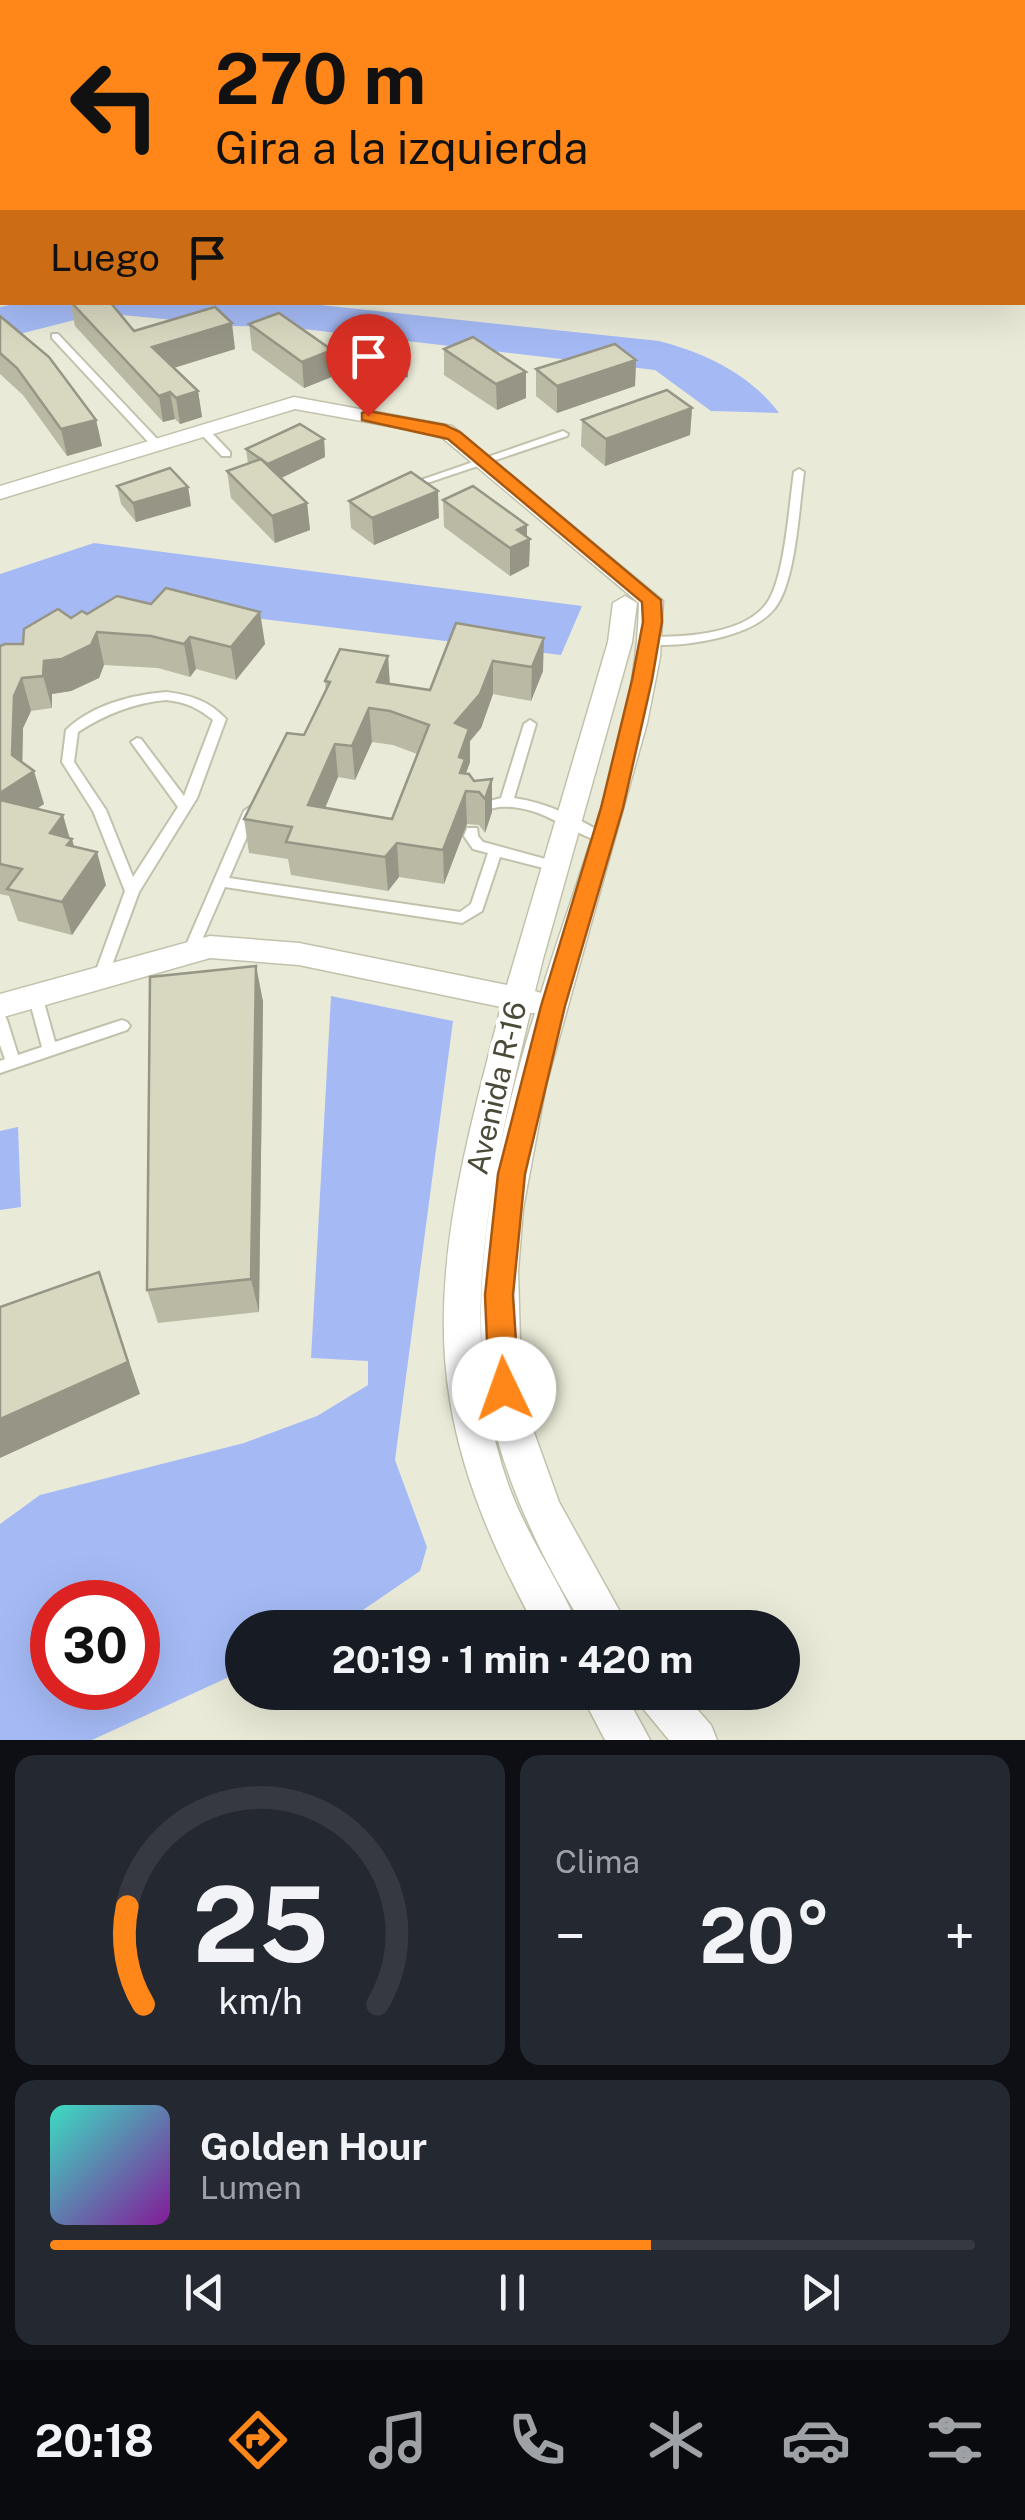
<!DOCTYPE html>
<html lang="es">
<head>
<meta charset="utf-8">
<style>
  :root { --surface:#171b24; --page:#242831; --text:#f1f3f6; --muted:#9ea1a6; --line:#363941; --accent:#ff8719 }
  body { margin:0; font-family:"Public Sans",sans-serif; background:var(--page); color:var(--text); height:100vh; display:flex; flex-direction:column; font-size:38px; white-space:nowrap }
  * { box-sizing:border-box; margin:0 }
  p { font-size:32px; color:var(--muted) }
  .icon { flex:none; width:55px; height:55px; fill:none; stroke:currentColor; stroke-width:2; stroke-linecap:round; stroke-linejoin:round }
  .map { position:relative; height:1740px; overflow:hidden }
  .sheet { display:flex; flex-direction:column; gap:15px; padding:15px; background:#0d0f14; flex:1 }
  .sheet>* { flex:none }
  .top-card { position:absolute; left:0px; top:0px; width:1025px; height:305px; box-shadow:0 10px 40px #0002; background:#ff8719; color:#111; overflow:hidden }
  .speed { position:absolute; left:30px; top:1580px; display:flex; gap:20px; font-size:50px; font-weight:700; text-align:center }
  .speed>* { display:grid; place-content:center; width:130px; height:130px; border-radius:50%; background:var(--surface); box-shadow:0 10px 40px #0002; line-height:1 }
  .speed .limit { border:15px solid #d22; background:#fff; color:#111 }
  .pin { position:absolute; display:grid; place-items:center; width:85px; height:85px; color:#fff; margin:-102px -42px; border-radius:50% 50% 50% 0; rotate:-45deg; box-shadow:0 0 10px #0007 }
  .pin .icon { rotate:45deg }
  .me { position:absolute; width:110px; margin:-55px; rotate:357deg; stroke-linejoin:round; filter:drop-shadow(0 0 8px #0008) }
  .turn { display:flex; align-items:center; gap:35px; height:210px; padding:0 50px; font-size:45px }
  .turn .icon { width:130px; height:130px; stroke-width:2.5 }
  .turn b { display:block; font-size:70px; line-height:85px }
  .then { display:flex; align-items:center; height:95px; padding:0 50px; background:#0003; gap:20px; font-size:38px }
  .big { font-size:75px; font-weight:700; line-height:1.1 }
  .sheet .tile { flex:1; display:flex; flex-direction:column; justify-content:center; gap:15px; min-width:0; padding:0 35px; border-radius:20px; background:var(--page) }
  .sheet .dial { align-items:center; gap:0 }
  .dial svg { height:260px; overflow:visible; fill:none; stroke:var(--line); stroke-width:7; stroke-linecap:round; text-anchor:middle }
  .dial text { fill:var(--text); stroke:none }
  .song { display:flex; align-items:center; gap:30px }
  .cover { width:120px; height:120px; border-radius:15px; background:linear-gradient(135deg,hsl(170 70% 55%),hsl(290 70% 35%)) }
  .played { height:10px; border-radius:5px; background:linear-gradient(90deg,var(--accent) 65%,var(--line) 65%) }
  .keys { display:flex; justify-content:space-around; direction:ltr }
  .heat { display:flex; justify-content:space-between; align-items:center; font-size:55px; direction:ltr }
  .sheet .tiles { flex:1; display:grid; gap:15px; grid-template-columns:1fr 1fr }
  .tile:last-child { grid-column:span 2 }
  .trip { position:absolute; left:225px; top:1610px; width:575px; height:100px; border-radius:50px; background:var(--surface); box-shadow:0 10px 40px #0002; font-weight:700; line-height:100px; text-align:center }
  .menu { display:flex; height:160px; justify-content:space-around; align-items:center; background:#090b0e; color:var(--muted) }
  .menu .icon { width:70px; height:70px }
  .menu .current { color:var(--accent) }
  .menu b { font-size:45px; color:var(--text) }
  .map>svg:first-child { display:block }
</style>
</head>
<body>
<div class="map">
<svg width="1025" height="1740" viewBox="0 0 1025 1740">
  <rect width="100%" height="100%" fill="#f6f6eb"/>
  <path fill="#eaead8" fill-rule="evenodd" d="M0,0H1025V1740H0ZM2,2H1022V302H2ZM52,1602H138V1688H52ZM242,1628H782V1692H242Z"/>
  <g fill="#a5baf5" fill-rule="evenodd">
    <path d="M19,303H302L659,341C705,353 750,374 779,413L711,411L655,370L286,327L235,326L102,313L0,339V307Z"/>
    <path d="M94,543L582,606L561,655L163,607L0,659V574Z"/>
    <path d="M331,996L453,1021L395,1460L427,1547L420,1571L338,1627L242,1628V1671L92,1740H0V1524L40,1495L244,1443L317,1416L368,1385V1361L311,1358ZM52,1602H138V1688H52Z"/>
    <path d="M18,1127L21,1207L0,1210V1131Z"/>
  </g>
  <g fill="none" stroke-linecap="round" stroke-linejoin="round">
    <defs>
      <g id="lane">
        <path d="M0,8H2V12L0,13Z"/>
        <path d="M0,30H2V34L0,35Z"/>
        <path d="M0,49H2V53L0,54Z"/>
        <path d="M52,334H58L160,442V446H152L52,338Z"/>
        <path d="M203,427L207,428L230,452V456H222L199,432L198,430Z"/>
        <path d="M563,431L568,434L567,436L430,482H422L421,480Z"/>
        <path d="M799,469L804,472C799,507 796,581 775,608C762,624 742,632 722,637C698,643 670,647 645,644L643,641L649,637C684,637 744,635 767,603C785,577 789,505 794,472Z"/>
        <path d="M166,692C191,695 209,701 226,719L197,798L139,892L108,976L106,980H96L94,976L125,891L93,811L62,762L66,730C92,705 131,695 166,692ZM166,700C186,702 198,708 213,720L184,796L141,739L137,738L131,742L178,807L133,877L106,810L74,762L78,732C106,714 133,703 166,700Z"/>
        <path d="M530,720L536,724L514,798C548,803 578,818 608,836L610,839L608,842C590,843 554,817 532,811C522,808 510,806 499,807C491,808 484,812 475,811L473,808L475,805L501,798L524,724Z"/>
        <path d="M251,806L258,811L229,878L460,912L471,904L488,853L473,849L464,836L467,828H477L478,836L483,842L560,863L562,866L555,871L500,857L482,911L462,923L225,887L195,956H185L183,952L244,811Z"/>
        <path d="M35,989L40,991L42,995L55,1042L122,1020L127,1022L130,1026L127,1030L0,1073V1061L5,1059L0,1045V1014L5,1016L7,1020L18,1055L42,1047L28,995L30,991Z"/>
      </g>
      <g id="street">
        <path d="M473,0H487V2H474Z"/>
        <path d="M294,397L452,426L663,601L660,657L647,723L546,1085L523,1209L518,1271L521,1378L531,1424L559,1502L629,1628H585C540,1557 500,1472 486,1389C467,1275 501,1122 535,1013H530C493,1170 453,1327 508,1484C526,1535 558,1578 579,1628H536L529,1615C493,1547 462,1476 450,1400C428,1270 469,1133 501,1007L299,965L210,958L0,1018V994L210,936L299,943L507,985L608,642L613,603L625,596L637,603L632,642L543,959L535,991L541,993C579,868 637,736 639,603L439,435L295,409L0,499V486Z"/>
        <path d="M580,1692H624L650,1740H605Z"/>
        <path d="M635,1692H682L711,1725L717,1740H669L641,1706Z"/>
      </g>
      <g id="secondary">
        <path d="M419,0H455L457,2H421Z"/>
        <path d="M482,0H518L520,2H484Z"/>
        <path d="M532,0H559L561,2H534Z"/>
        <rect x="1022" y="44" width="3" height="12"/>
      </g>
    </defs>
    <use href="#lane" stroke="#c2c2ac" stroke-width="4"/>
    <use href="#street" stroke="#c2c2ac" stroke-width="3"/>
    <use href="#secondary" stroke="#d0d596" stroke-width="4"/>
    <use href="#lane" fill="#fff" fill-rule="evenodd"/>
    <use href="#street" fill="#fff" fill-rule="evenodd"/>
    <use href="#secondary" fill="#faffcc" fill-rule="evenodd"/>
  </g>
  <g fill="#bab9a4" fill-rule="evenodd">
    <path d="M748,0H817L816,2Z"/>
    <path d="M862,0H933V2H861Z"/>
    <rect x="1022" y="52" width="3" height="108"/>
    <path d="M70,302H110L134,331L235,349L174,368L198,391L202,417L180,424L175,419L163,422L75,326Z"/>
    <path d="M0,316L96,420L102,446L67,456L23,395L0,374Z"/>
    <path d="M249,324L332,350L334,376L304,388L252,350Z"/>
    <path d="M444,349L526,398L497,410L444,375Z"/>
    <path d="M333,356L408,377L348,391L334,374Z"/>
    <path d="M636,360L635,386L557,413L536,396V369Z"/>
    <path d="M692,408L690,435L605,466L581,446L582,420Z"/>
    <path d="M324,439L325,457L280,478L307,503L310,530L275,543L231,498L227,471L248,464L246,449Z"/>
    <path d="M117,486L188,487L191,506L136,522L121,504Z"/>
    <path d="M443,500L527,525V537L530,539L529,566L510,576L444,527Z"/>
    <path d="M349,501L439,518L374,545L351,528Z"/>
    <path d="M87,614L265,644L236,680L196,669L190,677L158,668L104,665L99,678L71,691L52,694V708L31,711L23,728L22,762L44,804L36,809L63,815L70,838L74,846L106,885L72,935L18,921L9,896L0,894V646L23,644L71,618Z"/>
    <path d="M456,623L543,671L531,701L493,694L481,728L470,741V762L466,773L469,774L492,812L485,833L479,825L467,824L444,884L399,877L388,891L291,875L288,859L249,853L244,819L304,735L326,691L325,681L388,656L390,684L430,690ZM372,742L393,745L417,754L392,819L325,808L338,777L355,780Z"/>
    <path d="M256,966L263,1002L259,1312L158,1323L147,1290Z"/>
  </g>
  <g fill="#979686">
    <path d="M144,0H162V2H139Z"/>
    <path d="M2,68V86L0,87V70Z"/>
    <path d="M232,323L235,349L157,373L152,347Z"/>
    <path d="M332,350L334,376L304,388L302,362Z"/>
    <path d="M407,359L408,377L348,391L347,374Z"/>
    <path d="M636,360L635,386L557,413V386Z"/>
    <path d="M526,372V398L497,410L496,384Z"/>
    <path d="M198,391L202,417L180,424L176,398Z"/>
    <path d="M170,392L175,419L163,422L159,396Z"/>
    <path d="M692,408L690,435L605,466L606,439Z"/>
    <path d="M96,420L102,446L67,456L61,429Z"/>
    <path d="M324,439L325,457L271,483L268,464Z"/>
    <path d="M188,487L191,506L136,522L133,503Z"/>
    <path d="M438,491L439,518L374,545L372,518Z"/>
    <path d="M307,503L310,530L275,543L272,516Z"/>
    <path d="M527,525V540L530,539L529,566L510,576V548L517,530Z"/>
    <path d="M260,612L265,644L236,680L231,647Z"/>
    <path d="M97,632L104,665L99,678L71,691L52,694V708L43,676L44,661Z"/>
    <path d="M190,637L196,669L190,677L184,644Z"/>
    <path d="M544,638L543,671L531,701L532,667Z"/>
    <path d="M388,656L390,690L377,682Z"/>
    <path d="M493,661V694L481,728L470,741V762L465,776L467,824L444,884L443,850L455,723Z"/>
    <path d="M22,678L31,711L23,728L22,779L34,771L44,804L3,831L0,822V793L12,755L14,696Z"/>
    <path d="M369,708L372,742L355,780L352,746Z"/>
    <path d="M335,744L338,777L312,839L308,805Z"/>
    <path d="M492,779V812L485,833V799Z"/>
    <path d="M63,815L70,841L72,839L81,872L50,833Z"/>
    <path d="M397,843L399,877L388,891L385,857Z"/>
    <path d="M97,852L106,885L72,935L62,902Z"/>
    <path d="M256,966L263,1002L259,1312L251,1279Z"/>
    <path d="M110,1306L140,1394L0,1458V1419Z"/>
  </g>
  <g fill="#d8d7bf" stroke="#979686" stroke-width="2.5" fill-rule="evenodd">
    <path d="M49,0H144L139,2H61Z"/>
    <rect x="1022" y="52" width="3" height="84"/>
    <path d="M71,302H110L134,331L215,307L232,323L152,347L198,391L176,398L170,392L159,396Z"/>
    <path d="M279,313L332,350L302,362L249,324Z"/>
    <path d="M0,316L49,357L96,420L61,429L17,368L0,353Z"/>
    <path d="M473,337L526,372L496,384L444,349Z"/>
    <path d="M393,342L407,359L347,374L333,356Z"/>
    <path d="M615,344L636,360L557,386L536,369Z"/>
    <path d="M667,390L692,408L606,439L582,420Z"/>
    <path d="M300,424L324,439L268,464L246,449Z"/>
    <path d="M261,459L307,503L272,516L227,471Z"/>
    <path d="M170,468L188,487L133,503L117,486Z"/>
    <path d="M411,472L438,491L372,518L349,501Z"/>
    <path d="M473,486L527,525L517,530L530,539L510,548L443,500Z"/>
    <path d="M166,588L260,612L231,647L190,637L184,644L151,636L97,632L91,645L62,659L44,661L43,676L22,678L14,696L12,755L34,771L0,793V646L5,644H23L24,629L58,609L71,618L82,611L87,614L117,596L151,604Z"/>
    <path d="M456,623L544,638L532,667L493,661L480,694L455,723L469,729L459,757L465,759L460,773L469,774L474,781L492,779L485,799L479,792L466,791L443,850L397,843L385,857L286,842L292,827L244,819L287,733L304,735L330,682L325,681L340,649L388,656L377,682L430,690ZM369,708L390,711L429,725L392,819L308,805L335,744L352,746Z"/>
    <path d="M0,800L63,815L50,833L72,839L67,845L97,852L62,902L7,889L22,869L0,864Z"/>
    <path d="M256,966L251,1279L147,1290L150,977Z"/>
    <path d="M99,1272L128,1362L0,1419V1307Z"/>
  </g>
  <path fill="#ff8719" stroke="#a65810" stroke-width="2.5" d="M368,411L445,425L460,432L661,600L662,622L652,680L623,808L565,1006L525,1174L513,1295L519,1389L515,1399L504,1403L494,1399L489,1389L485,1295L498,1174L541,1006L601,808L632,680L643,622L642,602L448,439L362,420V413Z"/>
  <g text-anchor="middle" stroke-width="9" stroke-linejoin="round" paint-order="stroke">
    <g font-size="30" fill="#4b4a38" stroke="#fff">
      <text transform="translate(497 1088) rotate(-77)" y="10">Avenida R-16</text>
    </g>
  </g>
</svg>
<div class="speed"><div class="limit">30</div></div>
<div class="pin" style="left:368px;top:416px;background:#d93025"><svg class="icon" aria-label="arrive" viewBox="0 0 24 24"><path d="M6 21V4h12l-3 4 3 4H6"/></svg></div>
<svg class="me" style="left:504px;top:1389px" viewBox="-20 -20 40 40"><circle r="19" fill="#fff"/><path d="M0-13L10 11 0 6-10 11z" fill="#ff8719"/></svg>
<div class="trip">20:19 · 1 min · 420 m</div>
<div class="top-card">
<div class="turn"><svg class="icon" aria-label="left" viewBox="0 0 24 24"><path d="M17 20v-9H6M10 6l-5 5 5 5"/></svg><div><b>270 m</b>Gira a la izquierda</div></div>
<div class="then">Luego<svg class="icon" aria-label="arrive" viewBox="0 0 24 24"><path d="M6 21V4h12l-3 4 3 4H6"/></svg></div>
</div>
</div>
<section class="sheet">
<div class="tiles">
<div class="tile dial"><svg viewBox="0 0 100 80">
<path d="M14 69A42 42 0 1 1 86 69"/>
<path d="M14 69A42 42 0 0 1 9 39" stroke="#ff8719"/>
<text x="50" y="56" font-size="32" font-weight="700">25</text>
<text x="50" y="72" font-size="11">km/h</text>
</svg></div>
<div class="tile"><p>Clima</p>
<div class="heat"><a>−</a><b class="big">20°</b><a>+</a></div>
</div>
<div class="tile">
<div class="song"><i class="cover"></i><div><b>Golden Hour</b><p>Lumen</p></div></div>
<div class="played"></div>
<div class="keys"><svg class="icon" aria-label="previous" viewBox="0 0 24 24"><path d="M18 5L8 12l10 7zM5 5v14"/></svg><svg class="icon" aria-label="pause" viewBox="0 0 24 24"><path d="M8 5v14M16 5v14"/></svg><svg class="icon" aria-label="next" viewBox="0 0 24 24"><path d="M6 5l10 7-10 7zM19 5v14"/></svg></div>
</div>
</div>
</section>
<nav class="menu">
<b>20:18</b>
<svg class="icon current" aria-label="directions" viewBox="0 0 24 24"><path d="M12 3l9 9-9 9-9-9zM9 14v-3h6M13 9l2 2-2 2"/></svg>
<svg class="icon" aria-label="music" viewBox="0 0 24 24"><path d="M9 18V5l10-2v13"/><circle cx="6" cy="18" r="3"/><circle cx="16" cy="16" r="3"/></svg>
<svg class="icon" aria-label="phone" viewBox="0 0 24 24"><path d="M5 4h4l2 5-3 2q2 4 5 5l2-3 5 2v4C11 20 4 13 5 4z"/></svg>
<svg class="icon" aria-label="climate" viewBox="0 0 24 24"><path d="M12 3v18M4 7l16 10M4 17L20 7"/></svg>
<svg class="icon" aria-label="car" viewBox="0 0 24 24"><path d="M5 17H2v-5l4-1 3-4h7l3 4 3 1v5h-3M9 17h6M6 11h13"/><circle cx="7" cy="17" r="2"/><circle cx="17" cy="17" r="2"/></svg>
<svg class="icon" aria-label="filters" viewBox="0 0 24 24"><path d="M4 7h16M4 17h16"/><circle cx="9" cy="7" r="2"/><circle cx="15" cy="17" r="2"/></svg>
</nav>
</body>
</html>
